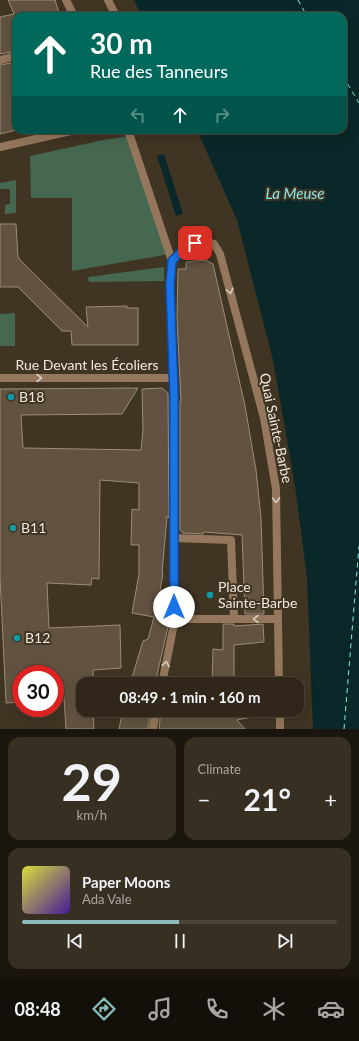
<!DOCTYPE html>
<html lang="en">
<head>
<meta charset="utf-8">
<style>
  :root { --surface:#30271a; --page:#382f23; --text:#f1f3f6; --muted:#a8a5a2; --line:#4b4439; --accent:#8bbbb9 }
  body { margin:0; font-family:Lato,sans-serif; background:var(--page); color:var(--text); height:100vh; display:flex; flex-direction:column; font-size:15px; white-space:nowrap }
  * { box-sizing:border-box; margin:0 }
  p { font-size:13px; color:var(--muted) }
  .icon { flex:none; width:22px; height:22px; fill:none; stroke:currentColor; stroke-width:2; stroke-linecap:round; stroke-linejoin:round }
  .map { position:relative; height:729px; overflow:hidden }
  .sheet { display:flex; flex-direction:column; gap:8px; padding:8px; background:#1a150e; flex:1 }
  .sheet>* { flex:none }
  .guide { position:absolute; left:12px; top:12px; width:335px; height:122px; border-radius:12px; box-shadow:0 4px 16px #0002,0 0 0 1px var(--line); background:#00695c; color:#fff; overflow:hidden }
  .speed { position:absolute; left:12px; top:665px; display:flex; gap:8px; font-size:20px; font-weight:700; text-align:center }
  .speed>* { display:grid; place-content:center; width:52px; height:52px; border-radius:50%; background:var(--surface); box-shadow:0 4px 16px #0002,0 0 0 1px var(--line); line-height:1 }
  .speed .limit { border:6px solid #d22; background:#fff; color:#111 }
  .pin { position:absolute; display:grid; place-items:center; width:34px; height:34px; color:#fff; margin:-17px; border-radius:8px; box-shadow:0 2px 6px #0006 }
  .me { position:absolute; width:44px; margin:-22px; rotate:0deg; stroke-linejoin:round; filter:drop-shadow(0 0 3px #0008) }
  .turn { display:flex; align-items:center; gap:14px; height:84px; padding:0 12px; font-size:18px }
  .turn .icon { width:52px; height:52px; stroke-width:2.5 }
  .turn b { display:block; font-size:28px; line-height:34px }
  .lanes { display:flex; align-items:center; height:38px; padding:0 12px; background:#0003; justify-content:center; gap:20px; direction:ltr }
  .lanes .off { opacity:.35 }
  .big { font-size:30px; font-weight:700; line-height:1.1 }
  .sheet .card { flex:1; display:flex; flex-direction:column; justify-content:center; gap:6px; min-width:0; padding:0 14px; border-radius:12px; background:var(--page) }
  .sheet .dial { align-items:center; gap:0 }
  .dial b { font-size:52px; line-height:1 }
  .song { display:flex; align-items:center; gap:12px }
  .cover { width:48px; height:48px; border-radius:6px; background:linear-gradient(135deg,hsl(60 70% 55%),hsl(260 70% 35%)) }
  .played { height:4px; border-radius:2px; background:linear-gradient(90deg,var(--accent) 50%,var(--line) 50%) }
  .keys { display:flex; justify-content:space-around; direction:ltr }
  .heat { display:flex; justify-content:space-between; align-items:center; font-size:22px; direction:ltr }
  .sheet .tiles { flex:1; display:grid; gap:8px; grid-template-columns:1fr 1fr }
  .card:last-child { grid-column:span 2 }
  .trip { position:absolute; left:76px; top:677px; width:228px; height:40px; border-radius:12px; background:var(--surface); box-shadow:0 4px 16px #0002,0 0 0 1px var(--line); font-weight:700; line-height:40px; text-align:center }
  .tab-bar { display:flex; height:64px; justify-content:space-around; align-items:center; background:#13100a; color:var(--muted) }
  .tab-bar .icon { width:28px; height:28px }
  .tab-bar .active { color:var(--accent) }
  .tab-bar b { font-size:18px; color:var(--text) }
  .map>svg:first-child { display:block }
</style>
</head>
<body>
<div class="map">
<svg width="359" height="729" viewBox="0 0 359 729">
  <rect width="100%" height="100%" fill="#403422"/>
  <g fill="#466750">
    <path d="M131,136L170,254L72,271V198H31L30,156L103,140Z"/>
    <path d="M16,180V213L5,214V205L10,204V189H0V183Z"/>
    <path d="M164,267V281L89,282L88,277Z"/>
    <path d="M15,313V346H0V314Z"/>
  </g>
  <g fill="#0a2829">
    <path d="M134,0H359V729H313L307,577L295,486L273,360L237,220L197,130H343V16H142Z"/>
    <path d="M164,154L183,214L176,216L157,156Z"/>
  </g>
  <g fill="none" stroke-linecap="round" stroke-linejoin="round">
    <g stroke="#89e6e9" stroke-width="1" stroke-dasharray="5 4" stroke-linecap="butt">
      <path d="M298,0L307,16"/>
      <path d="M343,76L359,103"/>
      <path d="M344,729L359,546"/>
    </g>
  </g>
  <g fill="#625341" stroke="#9d8c78">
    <path d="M8,0H55L60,16H16V51L0,54V17L14,14Z"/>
    <path d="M16,62V130L0,134V65Z"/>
    <path d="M0,224H16L18,257L21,261L88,327L86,307L127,306V308H138V345H72L71,331H62L18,287H0Z"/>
    <path d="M206,260L213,264L245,406L256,470L261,518L264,614H245L242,535L204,532L203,534L183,533L180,530V401L181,402L177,319L178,269H186V262Z"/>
    <path d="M138,388L122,414L21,415L23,448L141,450L143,429L142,389L162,388L168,393L169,518L167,516L162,573H163L160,591L169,593L167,614L169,615L170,618L155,684H130L143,641L148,639L154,617L132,613L139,574V545H131L132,509L139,510V483L100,480L99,579L92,578L91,585L47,583L49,628L120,625L121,668L93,670V684H83V710H93L94,729H66L64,698L55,699V674H21V702L6,703L0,576V389Z"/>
    <path d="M223,624H234V626L263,624L264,642L234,645V684H212L213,649L223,650Z"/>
    <path d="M123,710H151L148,729H119Z"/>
    <path d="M161,710H256L257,716L237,720L245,729H159Z"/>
  </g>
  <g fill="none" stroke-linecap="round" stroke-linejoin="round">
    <g stroke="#94775c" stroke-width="8">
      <path d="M0,60L16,56"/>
      <path d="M128,130L172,261"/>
    </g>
    <g stroke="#94775c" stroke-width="8">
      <path d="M66,0L74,16"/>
      <path d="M108,0L116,16"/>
      <path d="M0,147L75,130"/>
      <path d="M0,378H174"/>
      <path d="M174,538L231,540L234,619"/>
      <path d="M175,619H278"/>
      <path d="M162,684L175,619L174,394L170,285L172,261L182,251L195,243L206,242L214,244L220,254L264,418L276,489L279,684"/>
      <path d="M280,710V729"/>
      <path d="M153,729L156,712"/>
    </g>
  </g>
  <defs><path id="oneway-chevron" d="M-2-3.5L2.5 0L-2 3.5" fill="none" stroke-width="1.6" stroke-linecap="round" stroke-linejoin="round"/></defs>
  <g stroke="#d9ccbd">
    <use href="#oneway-chevron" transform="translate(230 291) rotate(75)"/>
    <use href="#oneway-chevron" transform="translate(39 378)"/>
    <use href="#oneway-chevron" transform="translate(276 500) rotate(89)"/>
    <use href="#oneway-chevron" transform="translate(256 619) rotate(180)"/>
    <use href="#oneway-chevron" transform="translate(166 664) rotate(-79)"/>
  </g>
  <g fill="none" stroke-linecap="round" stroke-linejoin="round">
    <defs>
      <path id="route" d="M174,607V394L170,285L172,261L182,251L195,243"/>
    </defs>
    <use href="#route" stroke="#114b97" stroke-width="10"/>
    <use href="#route" stroke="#1a73e8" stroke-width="7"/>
  </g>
  <g fill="#0f9aa8" stroke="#403422" stroke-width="1.5">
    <circle cx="11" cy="397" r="4"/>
    <circle cx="13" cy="528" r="4"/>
    <circle cx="210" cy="595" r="4"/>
    <circle cx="17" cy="638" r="4"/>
  </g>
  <g text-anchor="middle" stroke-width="4" stroke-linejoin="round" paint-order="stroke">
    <g font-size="14" fill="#f0e8dd" stroke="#403422">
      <text x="87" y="370">Rue Devant les Écoliers</text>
      <text transform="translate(276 428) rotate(78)" y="5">Quai Sainte-Barbe</text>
    </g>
    <g font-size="14" fill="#f0e8dd" stroke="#403422" text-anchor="start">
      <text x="19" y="402">B18</text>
      <text x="21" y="533">B11</text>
      <text x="218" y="592">Place<tspan x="218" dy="16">Sainte-Barbe</tspan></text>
      <text x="25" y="643">B12</text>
    </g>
    <g font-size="15" font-style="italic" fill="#89e6e9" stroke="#403422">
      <text x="295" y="199">La Meuse</text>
    </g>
  </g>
</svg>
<div class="speed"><div class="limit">30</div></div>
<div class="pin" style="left:195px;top:243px;background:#d93025"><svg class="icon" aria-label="arrive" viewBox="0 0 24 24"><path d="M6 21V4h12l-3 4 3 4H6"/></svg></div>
<svg class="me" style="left:174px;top:607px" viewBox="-20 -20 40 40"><circle r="19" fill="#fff"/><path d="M0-13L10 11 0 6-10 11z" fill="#1a73e8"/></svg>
<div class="trip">08:49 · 1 min · 160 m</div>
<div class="guide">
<div class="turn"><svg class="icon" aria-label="ahead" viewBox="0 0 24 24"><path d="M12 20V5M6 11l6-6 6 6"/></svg><div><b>30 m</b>Rue des Tanneurs</div></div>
<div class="lanes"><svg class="icon off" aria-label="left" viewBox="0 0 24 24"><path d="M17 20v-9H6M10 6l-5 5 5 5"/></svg><svg class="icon" aria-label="ahead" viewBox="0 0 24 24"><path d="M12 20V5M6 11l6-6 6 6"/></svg><svg class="icon off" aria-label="right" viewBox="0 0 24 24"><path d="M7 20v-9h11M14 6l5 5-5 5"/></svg></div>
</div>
</div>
<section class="sheet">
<div class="tiles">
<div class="card dial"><b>29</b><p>km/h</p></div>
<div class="card"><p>Climate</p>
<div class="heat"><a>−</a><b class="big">21°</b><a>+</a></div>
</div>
<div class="card">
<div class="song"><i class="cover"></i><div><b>Paper Moons</b><p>Ada Vale</p></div></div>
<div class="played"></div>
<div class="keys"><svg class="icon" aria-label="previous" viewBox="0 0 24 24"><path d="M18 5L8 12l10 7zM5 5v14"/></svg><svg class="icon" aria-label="pause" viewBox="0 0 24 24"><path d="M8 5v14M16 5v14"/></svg><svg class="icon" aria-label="next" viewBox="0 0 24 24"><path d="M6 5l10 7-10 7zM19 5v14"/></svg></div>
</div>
</div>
</section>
<nav class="tab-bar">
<b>08:48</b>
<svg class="icon active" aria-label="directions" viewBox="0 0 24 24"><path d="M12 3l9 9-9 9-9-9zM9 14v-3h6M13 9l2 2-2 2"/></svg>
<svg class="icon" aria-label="music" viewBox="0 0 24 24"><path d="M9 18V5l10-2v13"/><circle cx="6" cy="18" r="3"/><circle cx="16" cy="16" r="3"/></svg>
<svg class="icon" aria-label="phone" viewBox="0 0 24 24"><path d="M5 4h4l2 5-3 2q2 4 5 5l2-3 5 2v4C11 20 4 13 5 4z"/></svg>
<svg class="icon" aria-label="climate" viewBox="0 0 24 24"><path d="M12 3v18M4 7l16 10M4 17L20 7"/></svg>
<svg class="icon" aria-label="car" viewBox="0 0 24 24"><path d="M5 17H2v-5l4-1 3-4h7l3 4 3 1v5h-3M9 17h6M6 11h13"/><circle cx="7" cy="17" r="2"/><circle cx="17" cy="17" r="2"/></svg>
</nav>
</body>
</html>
